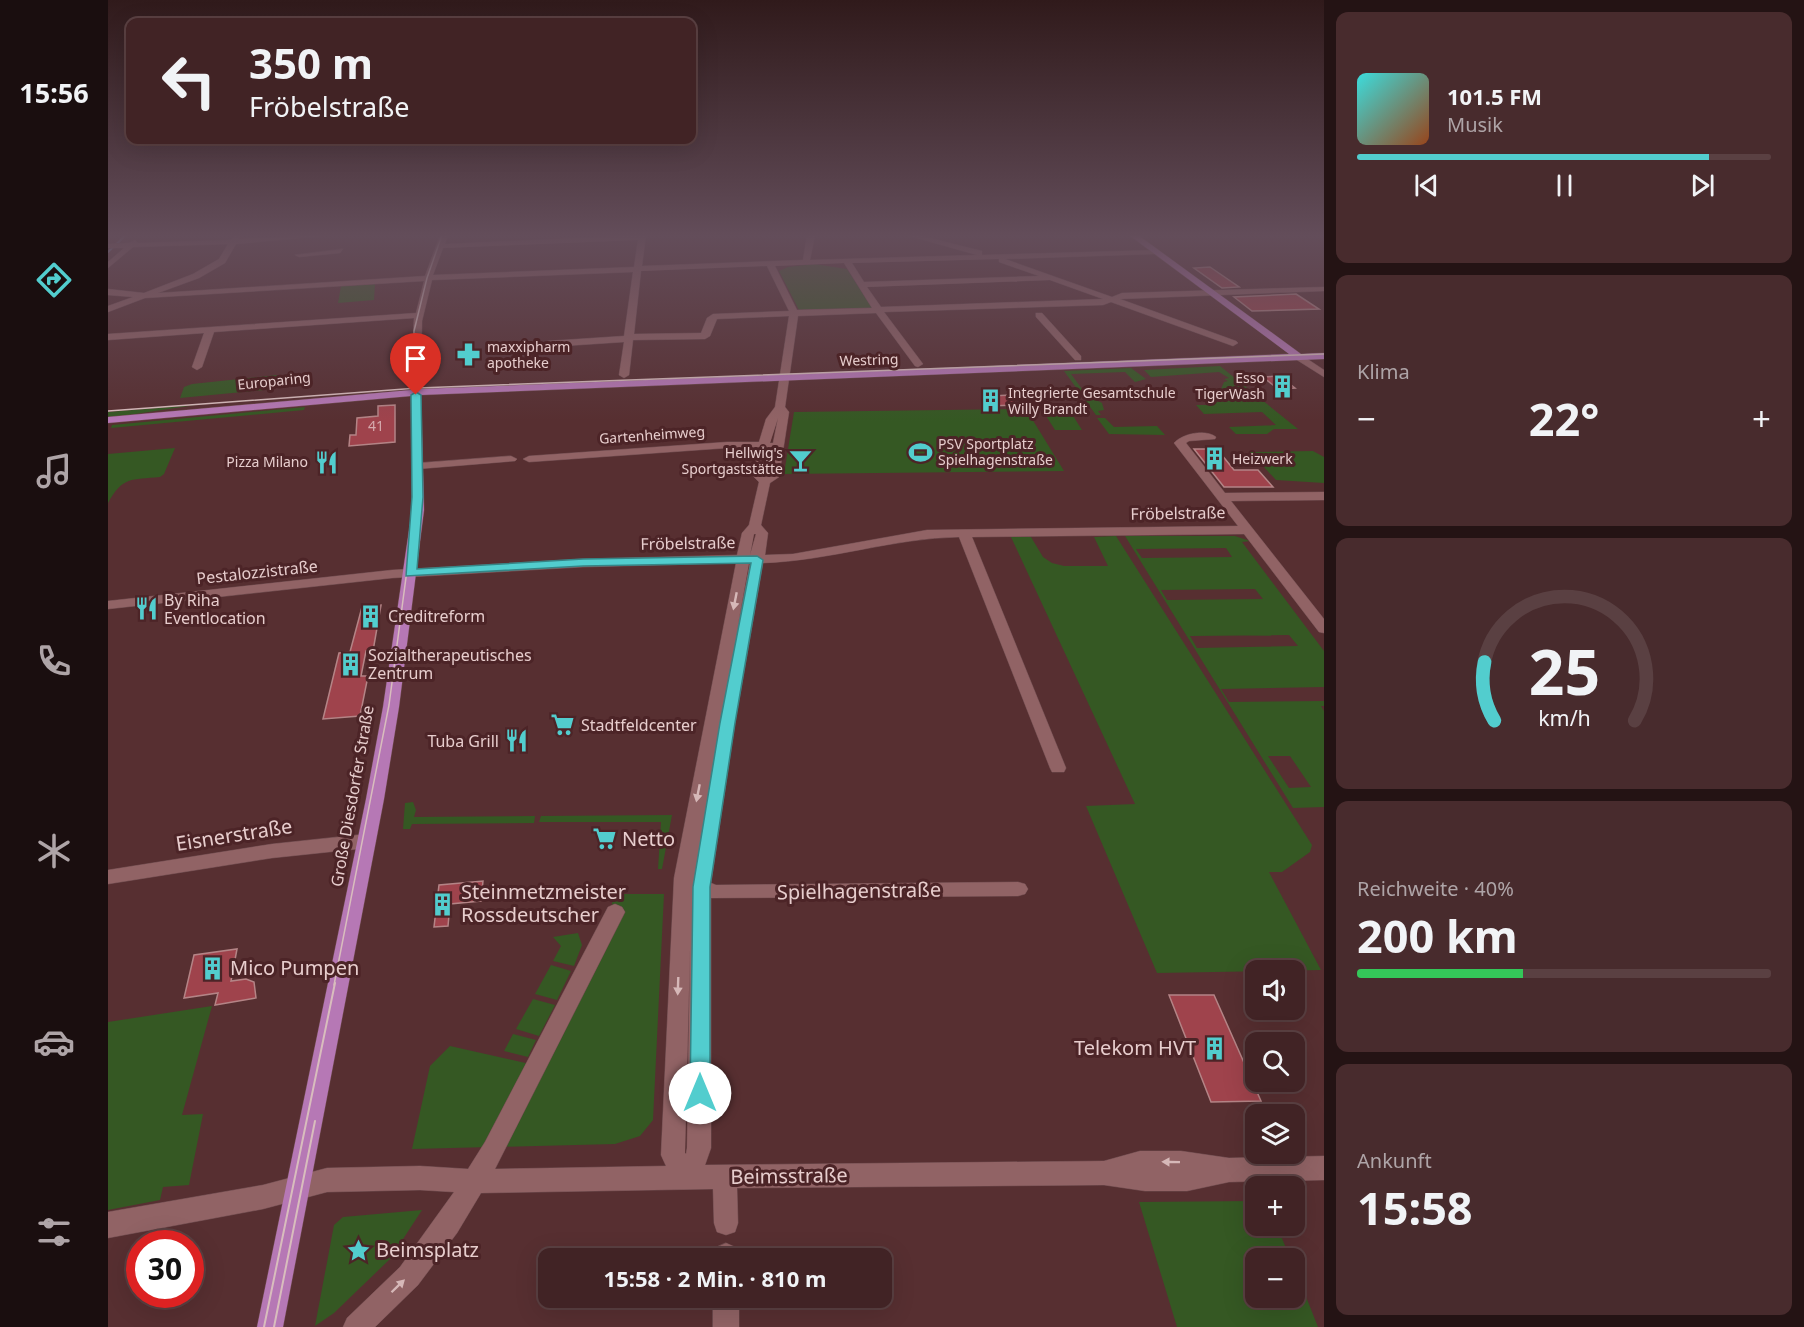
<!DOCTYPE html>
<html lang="de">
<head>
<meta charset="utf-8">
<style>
  :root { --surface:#412325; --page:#482b2d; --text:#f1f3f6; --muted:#aea4a7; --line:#5a4042; --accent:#52cdce }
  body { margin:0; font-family:"Noto Sans",sans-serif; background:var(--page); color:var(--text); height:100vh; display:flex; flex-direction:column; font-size:22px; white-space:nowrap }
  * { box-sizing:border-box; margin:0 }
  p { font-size:20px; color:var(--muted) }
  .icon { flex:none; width:33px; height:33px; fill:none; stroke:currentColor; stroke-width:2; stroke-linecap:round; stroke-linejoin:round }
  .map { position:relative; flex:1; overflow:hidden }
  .side { display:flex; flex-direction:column; gap:12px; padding:12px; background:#241314; width:480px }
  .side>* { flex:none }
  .top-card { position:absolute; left:18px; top:18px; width:570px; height:126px; border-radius:12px; box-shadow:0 6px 24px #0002,0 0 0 2px var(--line); background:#412325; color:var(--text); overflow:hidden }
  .fabs { position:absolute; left:1137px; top:960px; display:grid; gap:12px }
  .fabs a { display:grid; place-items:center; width:60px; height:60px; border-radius:12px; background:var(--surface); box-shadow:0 6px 24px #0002,0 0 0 2px var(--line); font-size:30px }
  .speed { position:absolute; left:18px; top:1230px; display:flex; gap:12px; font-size:30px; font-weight:700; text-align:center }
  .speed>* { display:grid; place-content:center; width:78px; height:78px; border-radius:50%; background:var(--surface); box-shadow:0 6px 24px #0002,0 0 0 2px var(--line); line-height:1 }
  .speed .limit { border:9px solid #d22; background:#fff; color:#111 }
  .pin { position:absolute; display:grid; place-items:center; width:51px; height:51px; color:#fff; margin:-62px -26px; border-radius:50% 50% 50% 0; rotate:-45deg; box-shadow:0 0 6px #0007 }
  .pin .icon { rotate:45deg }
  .me { position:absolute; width:66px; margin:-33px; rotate:0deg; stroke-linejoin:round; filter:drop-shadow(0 0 4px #0008) }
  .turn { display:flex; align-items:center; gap:21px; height:126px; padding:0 24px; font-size:27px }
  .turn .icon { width:78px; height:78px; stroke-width:2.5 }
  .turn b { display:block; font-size:42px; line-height:51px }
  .big { font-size:45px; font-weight:700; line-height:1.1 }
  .side .card { flex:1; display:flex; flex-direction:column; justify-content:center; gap:9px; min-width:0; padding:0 21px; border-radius:12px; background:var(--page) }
  .side .dial { align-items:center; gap:0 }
  .dial svg { height:156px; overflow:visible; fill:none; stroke:var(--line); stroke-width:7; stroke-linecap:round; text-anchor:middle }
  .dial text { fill:var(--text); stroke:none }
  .song { display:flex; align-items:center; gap:18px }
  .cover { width:72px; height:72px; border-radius:9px; background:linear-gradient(135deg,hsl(180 70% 55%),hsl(20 70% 35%)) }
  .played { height:6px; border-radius:3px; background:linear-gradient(90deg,var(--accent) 85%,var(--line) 85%) }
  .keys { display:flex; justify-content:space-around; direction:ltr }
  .heat { display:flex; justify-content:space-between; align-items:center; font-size:33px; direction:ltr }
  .charge { height:9px; border-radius:4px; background:linear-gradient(90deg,#34c759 40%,var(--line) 0) }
  .trip { position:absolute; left:430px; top:1248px; width:354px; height:60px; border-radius:12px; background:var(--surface); box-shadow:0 6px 24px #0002,0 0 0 2px var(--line); font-weight:700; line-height:60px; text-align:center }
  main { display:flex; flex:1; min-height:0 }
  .dock { display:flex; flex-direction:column; width:108px; justify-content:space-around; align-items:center; background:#1a0e0f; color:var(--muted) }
  .dock .icon { width:42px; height:42px }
  .dock .selected { color:var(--accent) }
  .dock b { font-size:27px; color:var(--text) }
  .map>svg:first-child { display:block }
</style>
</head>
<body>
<main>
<nav class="dock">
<b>15:56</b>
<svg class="icon selected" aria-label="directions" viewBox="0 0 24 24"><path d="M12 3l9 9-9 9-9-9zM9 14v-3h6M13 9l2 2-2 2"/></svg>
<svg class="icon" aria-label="music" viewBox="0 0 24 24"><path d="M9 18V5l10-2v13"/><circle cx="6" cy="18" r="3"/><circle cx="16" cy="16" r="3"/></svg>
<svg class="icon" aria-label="phone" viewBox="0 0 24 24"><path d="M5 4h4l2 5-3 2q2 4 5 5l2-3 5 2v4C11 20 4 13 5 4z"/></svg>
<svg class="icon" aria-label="climate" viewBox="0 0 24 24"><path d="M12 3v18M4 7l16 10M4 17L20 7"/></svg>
<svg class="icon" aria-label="car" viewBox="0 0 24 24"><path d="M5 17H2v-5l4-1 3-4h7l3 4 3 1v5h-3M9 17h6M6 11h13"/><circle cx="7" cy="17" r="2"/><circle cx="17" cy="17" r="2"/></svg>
<svg class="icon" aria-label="filters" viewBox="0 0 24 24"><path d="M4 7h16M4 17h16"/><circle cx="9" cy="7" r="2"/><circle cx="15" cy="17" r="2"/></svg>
</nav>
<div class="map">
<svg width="1216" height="1327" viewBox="0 0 1216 1327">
  <rect width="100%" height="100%" fill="#572f31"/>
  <g fill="#355823" fill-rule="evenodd">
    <path d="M706,264L739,269L764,308L691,310L671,271L680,267Z"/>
    <path d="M267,284L266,300L230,303L233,286Z"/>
    <path d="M1112,366L1190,429H1166L1159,434H1128L1121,427L1168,425L1154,412L1096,414L1088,405H1101L1099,402L1144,400L1141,396C1131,397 1119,395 1113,389L1116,382L1120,381L1116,379L1121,378L1111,372L1043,377L1036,370Z"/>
    <path d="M1023,368L1038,379L1027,382L1017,372L963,374L977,393H985L988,396L985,398L994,403L996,410L990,411L993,415H988L956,371Z"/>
    <path d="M169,375L166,389L72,398L76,387L84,384Z"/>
    <path d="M88,405L0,418V412Z"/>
    <path d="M197,407L196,410L3,428L4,425Z"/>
    <path d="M918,409L956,471L676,474L686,412Z"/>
    <path d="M935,411H962L974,430H947Z"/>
    <path d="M989,418H997L1006,427L1049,426L1057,435L1001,434Z"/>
    <path d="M67,448L56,474L52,477C23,480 15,476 0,503V454Z"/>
    <path d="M1205,451L1216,457V483L1168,480L1142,452Z"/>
    <path d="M1008,536L1204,845L1202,852L1174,872H1161L1213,970L1049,973L978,806L1027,804L903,537H923L935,557L944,563L956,566H1000L986,537Z"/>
    <path d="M1017,536H1127L1142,541L1134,542L1216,651V687L1113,689L1121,702L1216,701V706H1213L1216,711V807L1185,808ZM1118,548L1124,557L1034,558L1028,549ZM1147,589L1155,599L1059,600L1053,590ZM1181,635L1190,646L1089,648L1082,636ZM1160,756H1182L1203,787L1181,788Z"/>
    <path d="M305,802L308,810L306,817L427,816L426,823L304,824L302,829H295L297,803Z"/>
    <path d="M564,815L554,869H550L553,822H431L433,816Z"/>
    <path d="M505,894H556L545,1120L532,1136L507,1144L304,1149L322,1066L342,1046L435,1067L502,927Z"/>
    <path d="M470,933L474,945L466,966L445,961L453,946L445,937Z"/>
    <path d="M443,965L463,971L449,1000L427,994Z"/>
    <path d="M425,999L447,1005L431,1036L408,1029Z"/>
    <path d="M104,1006L74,1115L95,1114L81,1185L55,1187L52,1200L0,1210V1022Z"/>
    <path d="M405,1034L428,1040L420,1057L396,1051Z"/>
    <path d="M1147,1201L1148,1226H1169L1182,1258H1148V1298H1186L1187,1269L1210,1327H1069L1031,1202Z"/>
    <path d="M314,1210L282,1259L226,1313L207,1326L226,1225L235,1217Z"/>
  </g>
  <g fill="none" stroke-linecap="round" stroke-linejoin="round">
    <path stroke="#7794c6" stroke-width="2" d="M0,252L18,235"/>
  </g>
  <g fill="#9f434c" stroke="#b48486" stroke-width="1.5">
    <path d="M1102,267L1131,287L1114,288L1086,268Z"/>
    <path d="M1188,294L1211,309L1144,311L1126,297Z"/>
    <path d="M1172,376L1187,388L1170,389L1155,377Z"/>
    <path d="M903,395L909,405L880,406L882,396Z"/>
    <path d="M287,405V442L241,446L242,435H248L249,418L270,416V406Z"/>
    <path d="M1086,449H1109L1126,470H1150L1165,487H1116Z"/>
    <path d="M273,605L265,651H258L253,676H260L252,716L215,719L231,653L242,652L254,607Z"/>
    <path d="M375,881L373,901L342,904L340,926L326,927L331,885Z"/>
    <path d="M129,949L123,981L138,979L146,982L148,998L107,1005L110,993L76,998L86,955Z"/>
    <path d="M1061,995H1106L1153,1101L1103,1102Z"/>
  </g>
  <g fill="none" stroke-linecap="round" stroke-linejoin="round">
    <defs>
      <g id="minor">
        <path d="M126,235H132L131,239L225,235L128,244L117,263L91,278L50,293L317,276L332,235H340L337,244L538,235L534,266L695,260L699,235H707L702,260L869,255L798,235H810L874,251V255L1050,250L1047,254L897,259L1004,297L1014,293L1216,287V291L1012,299L1128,341L1130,343L1125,346L1003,302L995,305L776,312L815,364L810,367L807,366L768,313L690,316L677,407L681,412L671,477L662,483L653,525L660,533L657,555L685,554L819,530L1130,526L1066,443C1075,433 1098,429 1108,437L1107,439L1081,441L1078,443L1117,493L1216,492V500L1123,501L1216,619V633L1211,632L1136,534L864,537L958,768L956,772H944L942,768L851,537C785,538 721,561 655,563L627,723L603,883L608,885L910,882L917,884L920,889L917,894L910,896L603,898V1148L597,1165L996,1161L1032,1151H1073L1121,1158L1216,1156V1180L1121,1182L1079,1191H1037L996,1185L629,1188L630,1223L627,1232L618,1235L609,1232L606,1223L605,1189L373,1193L349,1233L310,1285L267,1327H235L239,1318L292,1267L346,1192L312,1190L219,1192L155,1209L0,1238V1212L155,1185L219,1168L312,1166L360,1169L377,1142L500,907L507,904L514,907L517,912L387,1169L558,1166L553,1155L566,878L628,563L475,567L284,578L0,609V601L284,570L475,559L629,555L634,533L641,525L651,482L645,476L650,449L619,448L421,462L415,459L421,456L619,442H651L658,419L667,407L681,316L609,319L602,336L597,339L525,340L521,375L516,378L511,375L516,342L440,347L435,344L440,341L516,336L525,272L324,280L314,321L313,383L308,386L303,383L306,318L106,332L94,367L89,370L84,367L96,333L0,340V334L308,313L316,281L37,298L0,312V306L25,297L0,295V289L36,293L85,274L111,259L120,244L25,247L0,268V262L16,248H0V244L21,243L27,240L30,243L123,240ZM530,240L526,267L325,275L335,248ZM891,259V262L931,276L756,282L744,263ZM736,263L764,308L689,310L667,266ZM659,266L681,311L605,314L599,318L593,333L526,334L533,271ZM942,280L995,299L773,307L759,287ZM670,418L665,443H662ZM661,449H664L658,476L657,475ZM646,534H648L642,555ZM641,563H642L629,630ZM582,949L579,1148L578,1154L577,1153Z"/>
        <path d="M235,249L232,253L191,257L187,255Z"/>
        <path d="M928,313H934L973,356V360H967L928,317Z"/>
        <path d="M1189,356H1195L1216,370V377L1189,360Z"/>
        <path d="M403,456L409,459L407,461L310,469L304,466L310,463Z"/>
        <path d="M259,834L265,836L268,841L265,846L259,848L164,858L0,884V870L164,844Z"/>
        <path d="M618,1243L627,1247L631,1258H605L609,1247Z"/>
        <rect x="605" y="1298" width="26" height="29"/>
      </g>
      <path id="major" d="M1021,235H1030L1193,354L1216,353V359L313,395L316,510L291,707L276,799L175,1327H149L258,799L275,707L304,510L303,396L0,423V417L303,390V383L308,380L313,383V389L1181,354Z"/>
    </defs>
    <use href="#minor" stroke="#6f4c4f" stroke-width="1"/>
    <use href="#major" stroke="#6f4c4f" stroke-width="1"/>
    <use href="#minor" fill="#916365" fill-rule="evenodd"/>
    <use href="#major" fill="#b678b5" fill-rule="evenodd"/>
    <g stroke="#d8bdbd" stroke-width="1.5">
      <path d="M0,411L310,388L1216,354"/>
      <path d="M226,985L281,705L307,510L306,331L319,278L334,235"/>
    </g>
    <g stroke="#d8bdbd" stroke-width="2">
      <path d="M156,1327L227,983"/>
      <path d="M166,1327L207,1121"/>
    </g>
  </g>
  <defs><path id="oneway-solid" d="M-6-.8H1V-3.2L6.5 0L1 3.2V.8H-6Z" transform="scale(1.5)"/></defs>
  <g fill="#d6b8b8">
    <use href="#oneway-solid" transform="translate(627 601) rotate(101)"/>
    <use href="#oneway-solid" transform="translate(590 793) rotate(101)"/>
    <use href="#oneway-solid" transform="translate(570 986) rotate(92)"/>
    <use href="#oneway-solid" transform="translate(1063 1162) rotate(-179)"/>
    <use href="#oneway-solid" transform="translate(290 1286) rotate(-44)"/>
  </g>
  <linearGradient id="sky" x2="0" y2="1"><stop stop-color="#301a1b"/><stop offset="0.56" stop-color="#634d5a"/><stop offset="1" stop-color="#634d5a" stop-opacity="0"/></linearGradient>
  <rect width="1216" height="421" fill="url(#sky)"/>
  <path fill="#52cdce" stroke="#358586" stroke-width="1.5" d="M308,392L313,395L315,497L309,569L475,559L649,556L655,560L627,723L602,887V1093L599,1099L592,1102L585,1099L582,1093L585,887L612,723L643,563L475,566L298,576L304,497L303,395Z"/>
  <defs>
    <symbol id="pharmacy-bare" viewBox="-9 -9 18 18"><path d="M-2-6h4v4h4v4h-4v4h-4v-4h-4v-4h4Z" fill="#52cdce" stroke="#4c2427" stroke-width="2.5" paint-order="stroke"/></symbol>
    <symbol id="building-bare" viewBox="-9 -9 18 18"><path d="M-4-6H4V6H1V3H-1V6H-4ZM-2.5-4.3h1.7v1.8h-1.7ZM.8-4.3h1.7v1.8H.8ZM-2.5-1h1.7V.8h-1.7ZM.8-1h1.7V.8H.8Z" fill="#52cdce" stroke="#4c2427" stroke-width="2.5" paint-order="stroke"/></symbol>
    <symbol id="stadium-bare" viewBox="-9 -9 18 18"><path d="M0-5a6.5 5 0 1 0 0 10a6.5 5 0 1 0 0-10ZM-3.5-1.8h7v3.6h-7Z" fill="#52cdce" stroke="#4c2427" stroke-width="2.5" paint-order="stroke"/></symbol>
    <symbol id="bar-bare" viewBox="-9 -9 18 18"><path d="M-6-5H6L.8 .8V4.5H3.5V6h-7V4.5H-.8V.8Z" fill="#52cdce" stroke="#4c2427" stroke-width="2.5" paint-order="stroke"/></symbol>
    <symbol id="restaurant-bare" viewBox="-9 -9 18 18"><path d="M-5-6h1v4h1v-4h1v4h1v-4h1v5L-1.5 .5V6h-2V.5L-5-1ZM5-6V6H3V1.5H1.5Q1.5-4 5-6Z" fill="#52cdce" stroke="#4c2427" stroke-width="2.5" paint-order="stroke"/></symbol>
    <symbol id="supermarket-bare" viewBox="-9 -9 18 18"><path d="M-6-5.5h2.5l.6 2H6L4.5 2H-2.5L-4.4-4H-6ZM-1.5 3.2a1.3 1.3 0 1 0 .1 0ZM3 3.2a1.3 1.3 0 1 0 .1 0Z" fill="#52cdce" stroke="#4c2427" stroke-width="2.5" paint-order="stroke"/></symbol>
    <symbol id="sight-bare" viewBox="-9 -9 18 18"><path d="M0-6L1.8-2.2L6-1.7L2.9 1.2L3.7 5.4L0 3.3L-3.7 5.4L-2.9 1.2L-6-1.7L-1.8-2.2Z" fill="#52cdce" stroke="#4c2427" stroke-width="2.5" paint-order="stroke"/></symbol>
  </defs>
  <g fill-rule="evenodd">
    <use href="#pharmacy-bare" x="344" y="338" width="33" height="33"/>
    <use href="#building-bare" x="1158" y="370" width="33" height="33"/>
    <use href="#building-bare" x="866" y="384" width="33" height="33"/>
    <use href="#stadium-bare" x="796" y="436" width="33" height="33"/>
    <use href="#building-bare" x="1090" y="442" width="33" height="33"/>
    <use href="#bar-bare" x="676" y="444" width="33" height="33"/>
    <use href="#restaurant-bare" x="202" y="446" width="33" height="33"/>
    <use href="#restaurant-bare" x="22" y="592" width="33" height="33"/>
    <use href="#building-bare" x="246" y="600" width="33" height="33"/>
    <use href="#building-bare" x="226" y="648" width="33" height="33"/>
    <use href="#supermarket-bare" x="438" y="708" width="33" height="33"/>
    <use href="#restaurant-bare" x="392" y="724" width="33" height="33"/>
    <use href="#supermarket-bare" x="480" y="822" width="33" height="33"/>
    <use href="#building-bare" x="318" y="888" width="33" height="33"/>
    <use href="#building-bare" x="88" y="952" width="33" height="33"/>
    <use href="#building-bare" x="1090" y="1032" width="33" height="33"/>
    <use href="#sight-bare" x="234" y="1234" width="33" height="33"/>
  </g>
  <g text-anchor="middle" stroke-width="6" stroke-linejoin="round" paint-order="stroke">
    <g font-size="14" fill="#e7cdcd" stroke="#4c2427" text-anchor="start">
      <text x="379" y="352">maxxipharm<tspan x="379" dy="16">apotheke</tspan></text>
      <text x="1157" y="383" text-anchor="end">Esso<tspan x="1157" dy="16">TigerWash</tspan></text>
      <text x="900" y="398">Integrierte Gesamtschule<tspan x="900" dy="16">Willy Brandt</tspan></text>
      <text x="830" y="449">PSV Sportplatz<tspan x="830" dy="16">Spielhagenstraße</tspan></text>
      <text x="675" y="458" text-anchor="end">Hellwig's<tspan x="675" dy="16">Sportgaststätte</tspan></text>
      <text x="1124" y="464">Heizwerk</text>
      <text x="200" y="467" text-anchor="end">Pizza Milano</text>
    </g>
    <g font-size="14" fill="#e7cdcd" stroke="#4c2427">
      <text transform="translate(761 360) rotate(-2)" y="5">Westring</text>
      <text transform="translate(166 381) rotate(-6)" y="5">Europaring</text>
      <text transform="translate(544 435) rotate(-4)" y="5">Gartenheimweg</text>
    </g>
    <g font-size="14" fill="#d5aaad">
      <text x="268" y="431">41</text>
    </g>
    <g font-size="16" fill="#e7cdcd" stroke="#4c2427">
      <text transform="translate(1070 513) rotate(-1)" y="6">Fröbelstraße</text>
      <text transform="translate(580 543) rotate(-1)" y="6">Fröbelstraße</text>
      <text transform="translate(149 572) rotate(-6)" y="6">Pestalozzistraße</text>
      <text transform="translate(244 796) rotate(-80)" y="6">Große Diesdorfer Straße</text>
    </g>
    <g font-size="16" fill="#e7cdcd" stroke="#4c2427" text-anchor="start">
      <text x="56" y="606">By Riha<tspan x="56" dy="18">Eventlocation</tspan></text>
      <text x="280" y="622">Creditreform</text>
      <text x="260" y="661">Sozialtherapeutisches<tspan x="260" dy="18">Zentrum</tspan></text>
      <text x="473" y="731">Stadtfeldcenter</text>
      <text x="391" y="747" text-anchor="end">Tuba Grill</text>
    </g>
    <g font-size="20" fill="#e7cdcd" stroke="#4c2427">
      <text transform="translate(126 835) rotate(-9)" y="7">Eisnerstraße</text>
      <text transform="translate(751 891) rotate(-1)" y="7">Spielhagenstraße</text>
      <text transform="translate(681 1176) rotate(-1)" y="7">Beimsstraße</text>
    </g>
    <g font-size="20" fill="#e7cdcd" stroke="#4c2427" text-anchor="start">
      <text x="514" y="846">Netto</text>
      <text x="353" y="899">Steinmetzmeister<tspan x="353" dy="23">Rossdeutscher</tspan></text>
      <text x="122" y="975">Mico Pumpen</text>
      <text x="1088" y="1055" text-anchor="end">Telekom HVT</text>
      <text x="268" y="1257">Beimsplatz</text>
    </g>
  </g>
</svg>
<div class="fabs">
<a><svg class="icon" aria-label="sound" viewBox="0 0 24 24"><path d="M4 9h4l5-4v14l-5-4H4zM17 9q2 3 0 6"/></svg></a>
<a><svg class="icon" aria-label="search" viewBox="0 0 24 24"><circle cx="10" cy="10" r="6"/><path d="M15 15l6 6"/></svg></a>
<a><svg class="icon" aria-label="layers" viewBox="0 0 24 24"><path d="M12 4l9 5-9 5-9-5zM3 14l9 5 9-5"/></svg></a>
<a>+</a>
<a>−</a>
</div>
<div class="speed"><div class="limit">30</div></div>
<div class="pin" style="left:308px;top:395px;background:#d93025"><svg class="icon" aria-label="arrive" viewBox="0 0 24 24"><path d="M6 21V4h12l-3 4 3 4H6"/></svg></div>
<svg class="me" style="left:592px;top:1093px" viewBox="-20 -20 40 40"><circle r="19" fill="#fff"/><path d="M0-13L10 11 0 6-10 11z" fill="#52cdce"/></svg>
<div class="trip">15:58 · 2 Min. · 810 m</div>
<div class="top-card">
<div class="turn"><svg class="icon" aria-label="left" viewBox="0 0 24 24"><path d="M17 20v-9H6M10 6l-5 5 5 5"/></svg><div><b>350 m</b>Fröbelstraße</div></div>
</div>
</div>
<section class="side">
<div class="card">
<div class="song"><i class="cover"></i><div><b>101.5 FM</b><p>Musik</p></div></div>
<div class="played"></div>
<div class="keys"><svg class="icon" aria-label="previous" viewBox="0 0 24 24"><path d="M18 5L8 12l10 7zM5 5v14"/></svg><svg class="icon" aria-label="pause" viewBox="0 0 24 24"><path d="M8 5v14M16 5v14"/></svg><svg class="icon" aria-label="next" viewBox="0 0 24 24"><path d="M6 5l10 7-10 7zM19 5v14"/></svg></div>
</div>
<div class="card"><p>Klima</p>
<div class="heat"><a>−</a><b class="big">22°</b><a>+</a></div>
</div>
<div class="card dial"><svg viewBox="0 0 100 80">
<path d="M14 69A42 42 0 1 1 86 69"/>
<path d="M14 69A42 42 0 0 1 9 39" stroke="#52cdce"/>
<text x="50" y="56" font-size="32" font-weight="700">25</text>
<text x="50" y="72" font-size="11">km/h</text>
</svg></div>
<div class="card"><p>Reichweite · 40%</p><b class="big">200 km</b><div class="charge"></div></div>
<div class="card"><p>Ankunft</p><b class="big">15:58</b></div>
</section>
</main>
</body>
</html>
